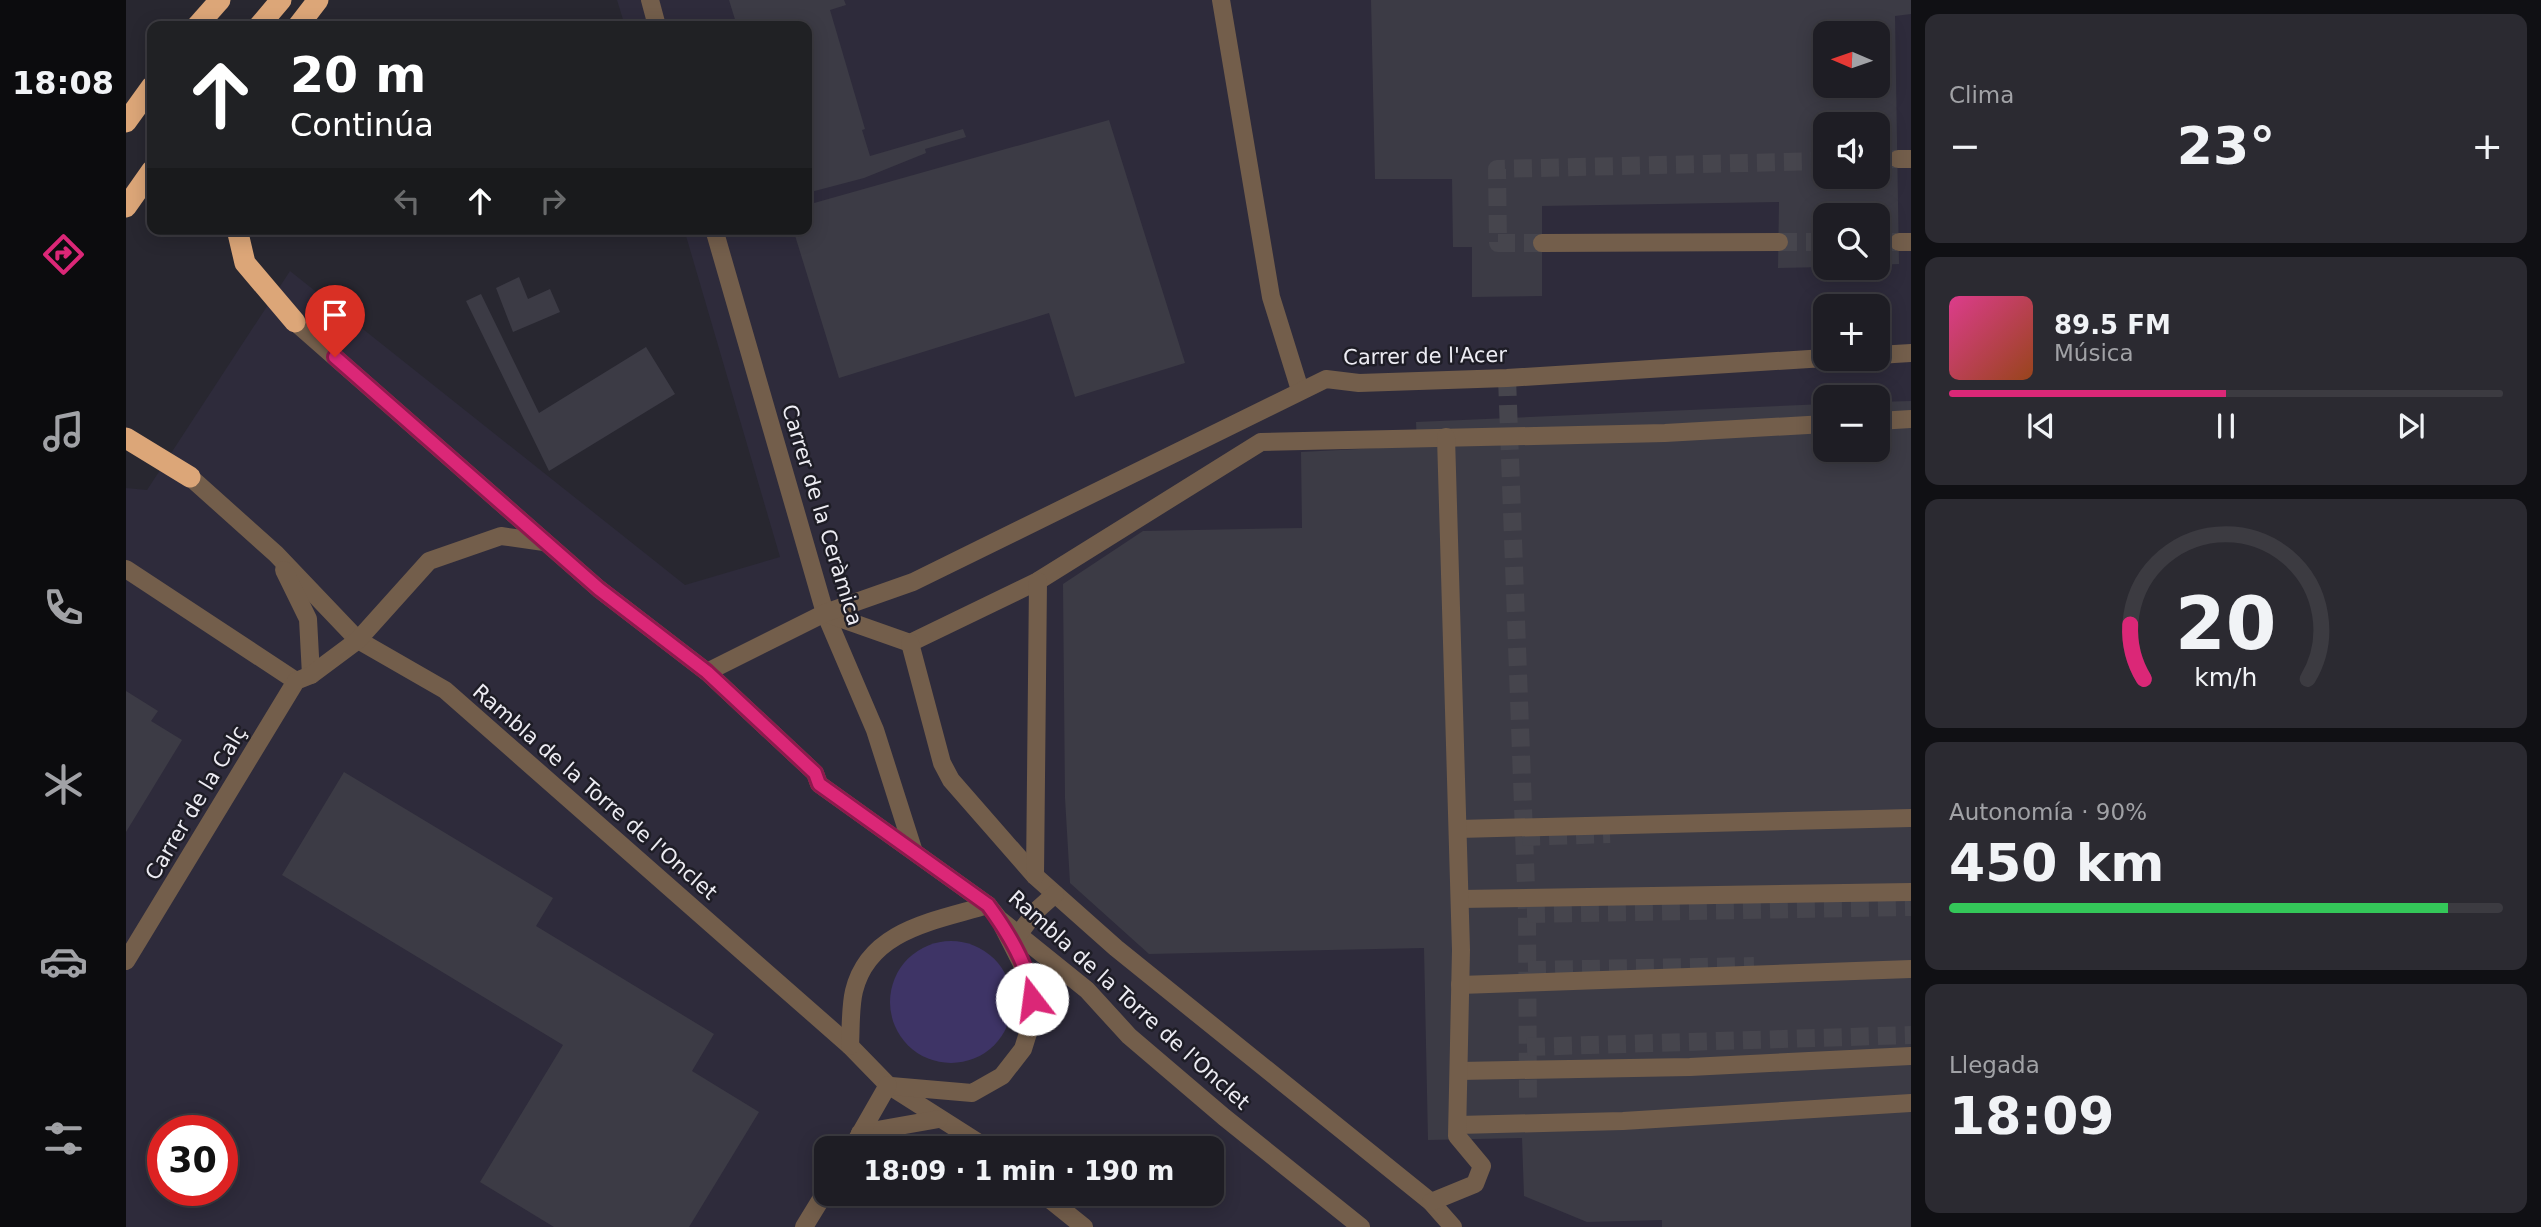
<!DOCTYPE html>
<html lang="es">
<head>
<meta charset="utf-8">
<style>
  :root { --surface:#1e1d24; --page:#2b2a31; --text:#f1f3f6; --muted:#a1a2a6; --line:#3c3b41; --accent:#db2777 }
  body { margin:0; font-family:"DejaVu Sans",sans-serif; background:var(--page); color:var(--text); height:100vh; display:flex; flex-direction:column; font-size:26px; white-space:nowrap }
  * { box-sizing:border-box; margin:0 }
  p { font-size:23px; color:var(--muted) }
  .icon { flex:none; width:38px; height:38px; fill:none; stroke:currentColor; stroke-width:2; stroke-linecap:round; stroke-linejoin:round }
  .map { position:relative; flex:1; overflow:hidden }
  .details { display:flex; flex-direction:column; gap:14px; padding:14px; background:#101014; width:630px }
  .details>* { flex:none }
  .top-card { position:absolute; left:21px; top:21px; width:665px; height:214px; border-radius:14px; box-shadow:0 4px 18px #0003,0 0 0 2px var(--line); background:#202124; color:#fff; overflow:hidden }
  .needle { width:46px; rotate:272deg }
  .buttons { position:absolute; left:1687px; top:21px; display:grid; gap:14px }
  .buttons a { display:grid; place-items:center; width:77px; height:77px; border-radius:14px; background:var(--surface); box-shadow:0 4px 18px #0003,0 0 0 2px var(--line); font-size:35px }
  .speed { position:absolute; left:21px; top:1115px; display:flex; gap:14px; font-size:35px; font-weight:700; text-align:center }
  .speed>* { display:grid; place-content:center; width:91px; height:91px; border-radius:50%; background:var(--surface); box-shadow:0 4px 18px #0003,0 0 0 2px var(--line); line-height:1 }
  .speed .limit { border:10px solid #d22; background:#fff; color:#111 }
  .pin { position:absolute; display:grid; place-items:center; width:60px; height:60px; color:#fff; margin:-72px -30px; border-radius:50% 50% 50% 0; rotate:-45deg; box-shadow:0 0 7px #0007 }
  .pin .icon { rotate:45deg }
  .me { position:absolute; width:77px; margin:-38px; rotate:345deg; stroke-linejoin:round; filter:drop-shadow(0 0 5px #0008) }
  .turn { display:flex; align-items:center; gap:24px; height:147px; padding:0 28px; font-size:32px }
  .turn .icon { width:91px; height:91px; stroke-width:2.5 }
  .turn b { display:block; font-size:49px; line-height:60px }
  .lanes { display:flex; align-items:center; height:66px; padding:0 28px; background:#0003; justify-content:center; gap:35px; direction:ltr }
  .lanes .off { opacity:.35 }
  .big { font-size:52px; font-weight:700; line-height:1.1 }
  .details .tile { flex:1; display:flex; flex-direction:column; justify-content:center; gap:10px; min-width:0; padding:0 24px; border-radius:14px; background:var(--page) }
  .details .dial { align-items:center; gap:0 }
  .dial svg { height:182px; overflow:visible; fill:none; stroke:var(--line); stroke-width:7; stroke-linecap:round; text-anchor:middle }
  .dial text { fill:var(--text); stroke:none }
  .song { display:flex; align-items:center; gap:21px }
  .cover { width:84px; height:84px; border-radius:10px; background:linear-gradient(135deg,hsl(330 70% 55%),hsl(20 70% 35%)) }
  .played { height:7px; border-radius:4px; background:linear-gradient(90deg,var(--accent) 50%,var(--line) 50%) }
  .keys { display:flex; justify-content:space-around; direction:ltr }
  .heat { display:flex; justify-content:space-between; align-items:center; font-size:38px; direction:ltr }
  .charge { height:10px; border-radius:5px; background:linear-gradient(90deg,#34c759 90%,var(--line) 0) }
  .trip { position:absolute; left:688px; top:1136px; width:410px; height:70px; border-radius:14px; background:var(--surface); box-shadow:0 4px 18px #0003,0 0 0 2px var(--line); font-weight:700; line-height:70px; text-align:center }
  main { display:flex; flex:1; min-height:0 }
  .tab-bar { display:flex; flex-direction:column; width:126px; justify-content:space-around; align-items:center; background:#0c0c0e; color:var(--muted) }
  .tab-bar .icon { width:49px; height:49px }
  .tab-bar .on { color:var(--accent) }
  .tab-bar b { font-size:32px; color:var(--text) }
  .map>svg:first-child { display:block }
</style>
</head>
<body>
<main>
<nav class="tab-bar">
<b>18:08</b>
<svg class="icon on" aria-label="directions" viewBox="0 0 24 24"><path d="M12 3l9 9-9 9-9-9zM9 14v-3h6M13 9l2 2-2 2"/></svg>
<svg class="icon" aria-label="music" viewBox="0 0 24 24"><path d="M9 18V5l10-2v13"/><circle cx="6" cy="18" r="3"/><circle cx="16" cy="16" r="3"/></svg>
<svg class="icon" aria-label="phone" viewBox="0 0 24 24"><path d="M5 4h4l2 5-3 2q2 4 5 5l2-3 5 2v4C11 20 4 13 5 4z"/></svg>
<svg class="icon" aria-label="climate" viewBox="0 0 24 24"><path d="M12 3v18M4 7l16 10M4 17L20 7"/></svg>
<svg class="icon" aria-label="car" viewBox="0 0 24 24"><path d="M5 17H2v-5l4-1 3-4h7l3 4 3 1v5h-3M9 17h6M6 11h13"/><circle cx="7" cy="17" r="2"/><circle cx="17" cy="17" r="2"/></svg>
<svg class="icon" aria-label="filters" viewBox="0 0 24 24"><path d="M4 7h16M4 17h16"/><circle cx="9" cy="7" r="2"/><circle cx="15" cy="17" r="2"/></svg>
</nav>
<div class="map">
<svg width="1785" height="1227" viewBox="0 0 1785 1227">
  <rect width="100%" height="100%" fill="#282730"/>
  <path fill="#2e2b3b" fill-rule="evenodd" d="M491,0H1785V1227H0V488L21,490L164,271L559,585L654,557L558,229H681V26H499ZM1699,33H1752V86H1699ZM1699,124H1752V177H1699ZM1699,215H1752V268H1699ZM1699,306H1752V359H1699ZM1699,397H1752V450H1699ZM37,1130H96V1190H37ZM700,1148H1085V1194H700Z"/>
  <circle fill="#3e3466" cx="825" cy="1002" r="61"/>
  <g fill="#3c3b45" fill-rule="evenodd">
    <path d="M603,0H718L720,5L704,10L739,129L736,130L744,156L837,129L840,137L799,149L800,153L738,178L681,193V26H611Z"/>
    <path d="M1245,0H1785V14L1769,16L1773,264L1752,265V215H1699V267L1652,268L1653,202L1416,206V296L1346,297V247H1327L1326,179H1249ZM1699,33H1752V86H1699ZM1699,124H1752V177H1699Z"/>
    <path d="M983,120L1059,363L949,397L923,313L713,378L667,229H681V205Z"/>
    <path d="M393,277L402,299L424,289L434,312L387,332L370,288Z"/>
    <path d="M355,294L413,413L520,347L549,394L423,471L340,301Z"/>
    <path d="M1785,401V1227H1536V1220L1461,1222L1398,1196L1396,1138L1302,1140L1298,948L1023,954L944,883L939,798L937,584L1017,531L1176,528L1175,452L1291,446L1290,422L1699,404V450H1752V402Z"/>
    <path d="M0,691L32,711L25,721L56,740L0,832Z"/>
    <path d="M218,772L427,898L410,926L588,1034L566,1071L633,1112L563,1227H428L354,1182L437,1045L156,875Z"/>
  </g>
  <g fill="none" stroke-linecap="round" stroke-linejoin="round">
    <g stroke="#46454d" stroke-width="18" stroke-dasharray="18 9" stroke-linecap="butt">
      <path d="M1752,160L1772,159"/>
      <path d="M1653,242H1699"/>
      <path d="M1752,242H1773"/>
      <path d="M1416,243H1372L1371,169L1699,161"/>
      <path d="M1381,378L1401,914L1402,1103"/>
      <path d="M1396,837L1484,834"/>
      <path d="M1401,914L1785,907"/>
      <path d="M1402,970L1628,966"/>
      <path d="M1401,1047L1785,1035"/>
    </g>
    <g stroke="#735e4b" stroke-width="18">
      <path d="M524,0L531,26"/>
      <path d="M1095,0L1145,297L1174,390"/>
      <path d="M1772,159H1785"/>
      <path d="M588,229L699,613L749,730L787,849"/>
      <path d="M1773,242H1785"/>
      <path d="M1416,243L1653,242"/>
      <path d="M169,322L473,589L581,672L689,773L693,784L862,905L873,919L961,990L1003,1036L1098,1117L1235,1227"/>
      <path d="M1752,355L1785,353"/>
      <path d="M1752,421L1785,419"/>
      <path d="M64,477L150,554L232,640L319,690L724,1046L762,1085L861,1148"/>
      <path d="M0,569L170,681"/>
      <path d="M158,570L182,619L185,675"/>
      <path d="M699,613L784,643L912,581L1135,442L1539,433L1699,424"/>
      <path d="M784,643L816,763L825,780L909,876L990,948L1305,1202L1327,1227"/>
      <path d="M581,672L699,613L787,582L1200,379L1233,383L1381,378L1699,358"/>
      <path d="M1332,829L1785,818"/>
      <path d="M909,876L912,581"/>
      <path d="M1334,899L1785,892"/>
      <path d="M892,935L910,911L929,894"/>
      <path d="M0,961L170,681L185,675L232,640L303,561L375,536L418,542"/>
      <path d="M1334,985L1785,969"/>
      <path d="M724,1046C725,1028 724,1008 728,991C743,929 810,921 862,905"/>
      <path d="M1333,1071L1564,1067L1785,1056"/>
      <path d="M765,1086L846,1093L876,1076L897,1049L907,1017L905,982L877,927"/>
      <path d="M1332,1125L1497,1121L1785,1103"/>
      <path d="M734,1133L813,1119"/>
      <path d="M726,1148L762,1085"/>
      <path d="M917,1194L958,1227"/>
      <path d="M1305,1202L1349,1184L1356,1166L1331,1136L1335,950L1320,437"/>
      <path d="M678,1227L700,1191"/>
    </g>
    <g stroke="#dca678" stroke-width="21">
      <path d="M71,26L94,0"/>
      <path d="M133,26L155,0"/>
      <path d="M172,26L192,0"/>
      <path d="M0,122L26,86"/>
      <path d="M0,207L26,170"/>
      <path d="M111,229L119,263L169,322"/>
      <path d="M0,438L64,477"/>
    </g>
  </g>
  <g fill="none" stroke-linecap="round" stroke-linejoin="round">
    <defs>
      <path id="route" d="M209,357L473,589L581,672L689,773L693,784L862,905C881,931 904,968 906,999"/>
    </defs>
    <use href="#route" stroke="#8e194d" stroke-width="18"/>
    <use href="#route" stroke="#db2777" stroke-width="12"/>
  </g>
  <g text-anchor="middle" stroke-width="5" stroke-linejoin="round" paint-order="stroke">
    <g font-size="21" fill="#edecf3" stroke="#1e1d26">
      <text transform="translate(1299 356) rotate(-1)" y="7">Carrer de l'Acer</text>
      <text transform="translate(696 515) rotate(73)" y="7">Carrer de la Ceràmica</text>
      <text transform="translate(469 792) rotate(41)" y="7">Rambla de la Torre de l'Onclet</text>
      <text transform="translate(70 803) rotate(-59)" y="7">Carrer de la Calç</text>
      <text transform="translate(1003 1000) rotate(42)" y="7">Rambla de la Torre de l'Onclet</text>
    </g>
  </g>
</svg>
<div class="buttons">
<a><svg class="needle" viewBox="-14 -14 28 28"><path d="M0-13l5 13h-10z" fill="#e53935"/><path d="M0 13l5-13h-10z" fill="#a1a2a6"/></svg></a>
<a><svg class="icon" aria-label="sound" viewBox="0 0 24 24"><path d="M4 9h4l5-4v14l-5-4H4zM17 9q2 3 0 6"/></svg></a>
<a><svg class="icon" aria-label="search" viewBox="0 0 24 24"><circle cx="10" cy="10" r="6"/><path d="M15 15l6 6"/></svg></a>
<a>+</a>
<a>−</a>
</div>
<div class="speed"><div class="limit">30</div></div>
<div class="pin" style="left:209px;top:357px;background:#d93025"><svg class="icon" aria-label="arrive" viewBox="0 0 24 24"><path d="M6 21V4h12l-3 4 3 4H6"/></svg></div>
<svg class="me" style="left:906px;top:999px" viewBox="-20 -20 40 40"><circle r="19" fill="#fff"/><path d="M0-13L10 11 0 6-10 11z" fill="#db2777"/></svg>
<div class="trip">18:09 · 1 min · 190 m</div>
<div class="top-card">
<div class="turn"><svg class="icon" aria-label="ahead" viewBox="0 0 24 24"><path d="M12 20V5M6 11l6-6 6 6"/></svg><div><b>20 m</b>Continúa</div></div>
<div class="lanes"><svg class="icon off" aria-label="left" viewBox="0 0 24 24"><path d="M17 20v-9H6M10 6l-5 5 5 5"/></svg><svg class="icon" aria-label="ahead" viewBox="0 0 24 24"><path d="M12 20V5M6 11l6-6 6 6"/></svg><svg class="icon off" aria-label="right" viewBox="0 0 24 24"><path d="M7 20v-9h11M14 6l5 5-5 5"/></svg></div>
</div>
</div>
<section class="details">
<div class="tile"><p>Clima</p>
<div class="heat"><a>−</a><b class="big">23°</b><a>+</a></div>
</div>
<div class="tile">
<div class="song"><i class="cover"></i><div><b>89.5 FM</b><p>Música</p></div></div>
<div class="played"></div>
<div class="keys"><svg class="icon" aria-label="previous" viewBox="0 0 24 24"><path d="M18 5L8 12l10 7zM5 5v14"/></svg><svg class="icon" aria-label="pause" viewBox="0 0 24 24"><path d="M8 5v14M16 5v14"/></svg><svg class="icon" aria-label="next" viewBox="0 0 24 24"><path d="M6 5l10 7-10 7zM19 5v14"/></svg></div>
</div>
<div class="tile dial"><svg viewBox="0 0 100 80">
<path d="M14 69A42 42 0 1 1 86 69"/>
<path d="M14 69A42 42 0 0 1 8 45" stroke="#db2777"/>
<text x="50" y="56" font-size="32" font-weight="700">20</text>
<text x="50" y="72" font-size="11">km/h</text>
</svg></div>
<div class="tile"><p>Autonomía · 90%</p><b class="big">450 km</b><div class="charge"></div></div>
<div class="tile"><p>Llegada</p><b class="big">18:09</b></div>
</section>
</main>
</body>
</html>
